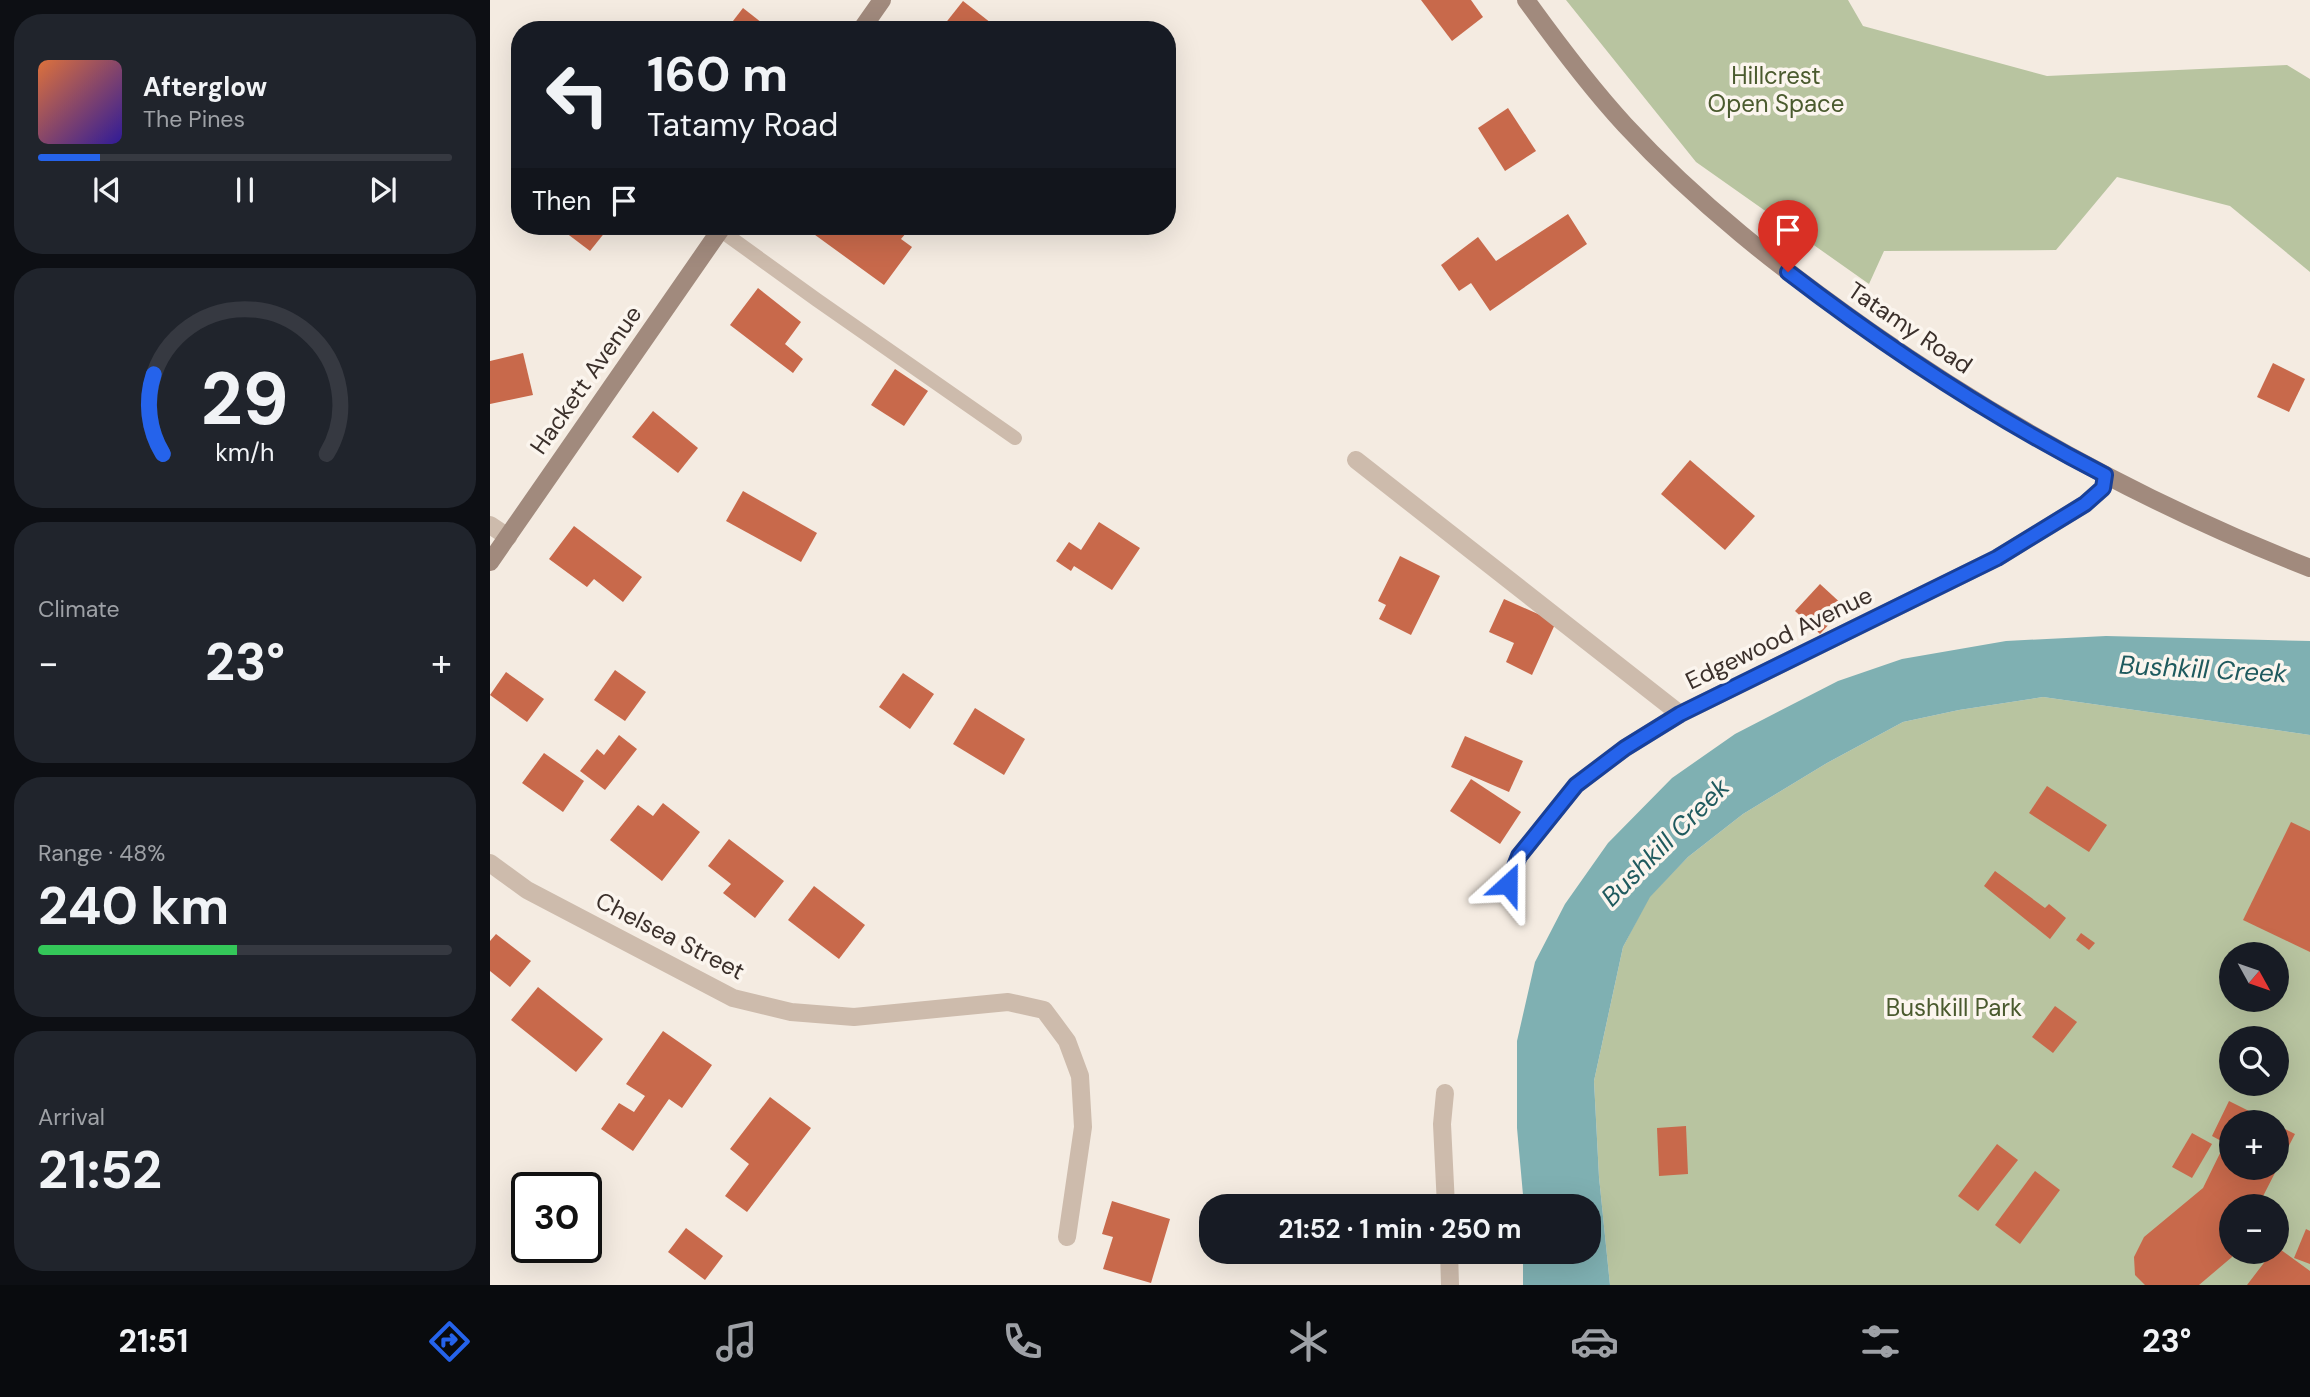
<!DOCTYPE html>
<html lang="en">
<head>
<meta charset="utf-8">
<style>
  :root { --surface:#171b24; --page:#20242c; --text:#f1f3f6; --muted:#9ea1a6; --line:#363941; --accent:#2563eb }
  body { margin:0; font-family:"DM Sans",sans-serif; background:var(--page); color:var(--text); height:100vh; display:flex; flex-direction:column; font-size:26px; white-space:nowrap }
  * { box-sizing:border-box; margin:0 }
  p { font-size:23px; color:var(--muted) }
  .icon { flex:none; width:38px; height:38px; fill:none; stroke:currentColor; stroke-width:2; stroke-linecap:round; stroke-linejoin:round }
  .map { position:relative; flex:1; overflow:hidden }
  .details { display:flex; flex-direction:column; gap:14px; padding:14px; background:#0d0f14; width:490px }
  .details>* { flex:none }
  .hud { position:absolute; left:21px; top:21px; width:665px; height:214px; border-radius:28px; box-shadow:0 7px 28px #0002; background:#171b24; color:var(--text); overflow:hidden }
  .needle { width:46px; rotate:130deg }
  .fabs { position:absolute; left:1729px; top:942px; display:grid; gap:14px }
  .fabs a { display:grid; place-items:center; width:70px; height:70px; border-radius:50%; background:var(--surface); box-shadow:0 7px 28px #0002; font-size:35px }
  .speed { position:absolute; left:21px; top:1172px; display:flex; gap:14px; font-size:35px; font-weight:700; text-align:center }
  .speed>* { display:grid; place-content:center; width:91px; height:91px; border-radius:50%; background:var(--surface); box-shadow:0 7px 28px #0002; line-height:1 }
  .speed .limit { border:4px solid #111; border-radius:10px; background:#fff; color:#111 }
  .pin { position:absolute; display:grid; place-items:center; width:60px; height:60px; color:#fff; margin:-72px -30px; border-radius:50% 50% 50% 0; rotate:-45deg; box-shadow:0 0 7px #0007 }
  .pin .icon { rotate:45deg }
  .me { position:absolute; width:77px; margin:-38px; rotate:24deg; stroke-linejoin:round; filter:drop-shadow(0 0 5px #0008) }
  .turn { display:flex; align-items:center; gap:24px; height:147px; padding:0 21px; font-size:32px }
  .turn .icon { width:91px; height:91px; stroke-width:2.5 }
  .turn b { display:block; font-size:49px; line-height:60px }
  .then { display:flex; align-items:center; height:66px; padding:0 21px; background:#0003; gap:14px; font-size:26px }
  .big { font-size:52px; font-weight:700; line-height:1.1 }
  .details .tile { flex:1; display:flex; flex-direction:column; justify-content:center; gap:10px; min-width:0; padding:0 24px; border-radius:28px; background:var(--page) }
  .details .dial { align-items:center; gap:0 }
  .dial svg { height:182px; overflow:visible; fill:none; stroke:var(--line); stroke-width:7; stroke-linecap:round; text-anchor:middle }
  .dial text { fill:var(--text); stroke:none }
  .song { display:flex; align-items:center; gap:21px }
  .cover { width:84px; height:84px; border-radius:10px; background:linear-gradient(135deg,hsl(20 70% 55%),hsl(250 70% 35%)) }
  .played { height:7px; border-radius:4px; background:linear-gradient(90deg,var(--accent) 15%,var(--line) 15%) }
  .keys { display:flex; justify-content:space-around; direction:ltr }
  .heat { display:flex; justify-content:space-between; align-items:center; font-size:38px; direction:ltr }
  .charge { height:10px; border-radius:5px; background:linear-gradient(90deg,#34c759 48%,var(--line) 0) }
  .trip { position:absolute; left:709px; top:1194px; width:402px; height:70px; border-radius:28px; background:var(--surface); box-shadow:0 7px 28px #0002; font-weight:700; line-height:70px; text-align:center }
  .menu { display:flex; height:112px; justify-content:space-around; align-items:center; background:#090b0e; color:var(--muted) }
  .menu .icon { width:49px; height:49px }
  .menu .on { color:var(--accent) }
  .menu b { font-size:32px; color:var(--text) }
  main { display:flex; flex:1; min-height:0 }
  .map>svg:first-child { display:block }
</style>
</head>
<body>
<main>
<section class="details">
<div class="tile">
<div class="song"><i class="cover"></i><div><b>Afterglow</b><p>The Pines</p></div></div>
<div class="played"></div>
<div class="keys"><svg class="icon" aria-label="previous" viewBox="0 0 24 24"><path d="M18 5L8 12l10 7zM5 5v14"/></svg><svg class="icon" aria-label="pause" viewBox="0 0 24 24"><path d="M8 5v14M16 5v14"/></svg><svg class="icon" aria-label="next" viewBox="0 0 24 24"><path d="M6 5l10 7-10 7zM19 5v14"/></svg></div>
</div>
<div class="tile dial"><svg viewBox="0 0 100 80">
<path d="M14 69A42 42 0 1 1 86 69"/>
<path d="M14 69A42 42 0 0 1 10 34" stroke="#2563eb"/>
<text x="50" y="56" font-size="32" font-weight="700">29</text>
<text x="50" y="72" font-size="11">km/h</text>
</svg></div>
<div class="tile"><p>Climate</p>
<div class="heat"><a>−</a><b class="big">23°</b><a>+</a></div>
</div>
<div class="tile"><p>Range · 48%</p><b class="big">240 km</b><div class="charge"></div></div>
<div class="tile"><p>Arrival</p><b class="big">21:52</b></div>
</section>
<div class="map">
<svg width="1820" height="1285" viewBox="0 0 1820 1285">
  <rect width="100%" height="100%" fill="#f4ebe1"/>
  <g fill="#b8c4a0" fill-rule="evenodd">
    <path d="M1076,0H1358L1373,26L1557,76L1797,65L1820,79V272L1740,206L1627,177L1566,250L1394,251L1379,284L1206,162Z"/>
    <path d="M1553,697L1820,735V1285H1120L1109,1177L1104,1081L1133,947L1159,897L1198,857L1253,814L1337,763L1413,722L1469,710ZM1741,954H1787V999H1741ZM1741,1038H1787V1083H1741ZM1741,1122H1787V1167H1741ZM1741,1206H1787V1251H1741Z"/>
  </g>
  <path fill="#7fb0b2" d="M1616,636L1820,641V735L1553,697L1469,710L1413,722L1337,763L1253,814L1198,857L1160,897L1133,947L1104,1081L1109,1177L1120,1285H1033V1251H1099V1206H1034L1027,1128V1041L1045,962L1075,904L1118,843L1182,778L1245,734L1348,681L1412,659L1516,641Z"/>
  <g fill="#c8694b">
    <path d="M931,0H981L993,17L962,41Z"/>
    <path d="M473,1L510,30H461L454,25Z"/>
    <path d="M253,8L281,30H236Z"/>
    <path d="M1018,108L1046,151L1015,171L988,128Z"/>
    <path d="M1078,214L1097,244L1000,311L981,283L969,291L951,265L988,237L1006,261Z"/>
    <path d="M67,226H120L100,251Z"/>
    <path d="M326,226H419L421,227L411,239L422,247L394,285L321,232Z"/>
    <path d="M268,288L311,322L295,344L313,359L303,373L240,325Z"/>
    <path d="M33,353L43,395L0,404V361Z"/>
    <path d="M1783,363L1815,379L1799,412L1767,397Z"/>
    <path d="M405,369L438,391L414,426L381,405Z"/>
    <path d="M163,411L208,448L188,473L142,437Z"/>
    <path d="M1200,460L1265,516L1235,550L1171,494Z"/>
    <path d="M253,491L327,533L311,562L236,521Z"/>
    <path d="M609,522L650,548L622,590L584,566L581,571L566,561L579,542L591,550Z"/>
    <path d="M84,526L152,577L133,602L104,579L97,587L59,559Z"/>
    <path d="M910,556L950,576L921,635L889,619L896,605L888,601Z"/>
    <path d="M1330,584L1355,607L1330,634L1305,611Z"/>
    <path d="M1014,599L1066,622L1042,675L1016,662L1024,643L999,632Z"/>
    <path d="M125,670L156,692L135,721L104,700Z"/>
    <path d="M16,672L54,699L37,722L0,695Z"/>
    <path d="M413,673L444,694L420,729L389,707Z"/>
    <path d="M485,708L535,739L514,775L463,744Z"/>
    <path d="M129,735L147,749L115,790L90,771L107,749L114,755Z"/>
    <path d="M975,736L1033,761L1019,792L961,767Z"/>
    <path d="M54,753L94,781L73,812L32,783Z"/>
    <path d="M981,779L1031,812L1010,844L960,811Z"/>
    <path d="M1557,786L1617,825L1599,852L1539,813Z"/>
    <path d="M173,803L210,832L172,881L120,840L148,805L163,816Z"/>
    <path d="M1801,822L1820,831V952L1753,920Z"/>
    <path d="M239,839L294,881L265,918L233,893L241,884L218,866Z"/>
    <path d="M1505,871L1555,908L1559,904L1576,918L1560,939L1494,886Z"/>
    <path d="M324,886L375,925L349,959L298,920Z"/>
    <path d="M1591,933L1605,943L1599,950L1586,940Z"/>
    <path d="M6,934L41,961L20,987L0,971V941Z"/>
    <path d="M48,987L113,1039L86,1072L21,1020Z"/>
    <path d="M1565,1006L1587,1022L1563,1053L1542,1037Z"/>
    <path d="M173,1031L222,1065L192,1108L179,1099L143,1151L111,1129L129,1103L144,1112L155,1096L136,1084Z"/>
    <path d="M280,1097L321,1128L257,1212L235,1196L259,1164L240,1149Z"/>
    <path d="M1739,1101L1781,1122H1741V1167H1787V1125L1805,1134L1768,1206H1741V1251H1745L1742,1257L1709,1285H1655L1645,1275L1644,1257L1654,1237L1713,1188L1735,1143L1722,1136Z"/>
    <path d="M1196,1126L1198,1174L1169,1176L1167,1128Z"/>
    <path d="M1702,1133L1722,1144L1702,1178L1682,1167Z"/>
    <path d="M1507,1144L1528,1160L1488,1211L1468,1196Z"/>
    <path d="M1545,1171L1570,1190L1530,1244L1505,1225Z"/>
    <path d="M622,1201L680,1219L661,1283L613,1269L623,1237L612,1234Z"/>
    <path d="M196,1228L233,1256L215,1280L178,1252Z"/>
    <path d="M1816,1229L1820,1231V1264L1804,1258Z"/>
    <path d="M1787,1247L1820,1271V1285H1757L1783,1251H1787Z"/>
  </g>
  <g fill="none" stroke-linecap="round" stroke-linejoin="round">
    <path stroke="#cdbbac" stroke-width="14" d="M230,230L327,300L525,438"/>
    <g stroke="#cdbbac" stroke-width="18">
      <path d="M866,460L1190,714"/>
      <path d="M0,525L18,537"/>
      <path d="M0,863L37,890L243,998L301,1012L364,1017L518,1002L554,1010L577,1041L590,1076L593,1127L577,1237"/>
      <path d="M1018,884L1029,856L1086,785L1135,748L1190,714L1507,558L1595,504L1613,488L1615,475"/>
      <path d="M955,1093L952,1124L956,1206"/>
      <path d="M959,1251L960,1285"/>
    </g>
    <g stroke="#a18a7d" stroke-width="18">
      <path d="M1036,0C1067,43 1099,86 1135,125C1207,203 1291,269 1378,330C1515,426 1663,507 1820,568"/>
      <path d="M371,30L392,0"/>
      <path d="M0,562L233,226"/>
    </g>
  </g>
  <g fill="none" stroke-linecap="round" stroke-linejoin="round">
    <defs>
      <path id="route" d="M1018,884L1029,856L1086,785L1135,748L1190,714L1507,558L1595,504L1613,488L1615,475C1504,418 1397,348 1298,272"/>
    </defs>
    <use href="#route" stroke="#184099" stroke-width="18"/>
    <use href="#route" stroke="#2563eb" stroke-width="12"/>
  </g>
  <g text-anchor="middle" stroke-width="7" stroke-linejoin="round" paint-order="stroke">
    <g font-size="24" fill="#4a5a2e" stroke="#fbf5ee">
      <text x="1286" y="84">Hillcrest<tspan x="1286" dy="28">Open Space</tspan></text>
      <text x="1464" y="1016">Bushkill Park</text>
    </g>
    <g font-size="24" fill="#3b302b" stroke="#fbf5ee">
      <text transform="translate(1420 328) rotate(34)" y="8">Tatamy Road</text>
      <text transform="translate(96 380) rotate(-55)" y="8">Hackett Avenue</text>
      <text transform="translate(1289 638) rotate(-26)" y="8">Edgewood Avenue</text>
      <text transform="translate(180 936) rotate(27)" y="8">Chelsea Street</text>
    </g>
    <g font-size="26" font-style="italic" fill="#1f5a5e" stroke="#fbf5ee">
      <text transform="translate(1713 669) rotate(3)" y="9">Bushkill Creek</text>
      <text transform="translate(1175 842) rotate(-45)" y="9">Bushkill Creek</text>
    </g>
  </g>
</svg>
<div class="fabs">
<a><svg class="needle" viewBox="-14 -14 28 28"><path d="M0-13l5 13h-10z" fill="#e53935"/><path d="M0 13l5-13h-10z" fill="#9ea1a6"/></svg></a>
<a><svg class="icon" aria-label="search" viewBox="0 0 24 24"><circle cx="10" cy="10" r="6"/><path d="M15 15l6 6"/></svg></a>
<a>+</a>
<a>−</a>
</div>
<div class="speed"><div class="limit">30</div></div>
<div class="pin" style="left:1298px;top:272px;background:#d93025"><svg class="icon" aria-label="arrive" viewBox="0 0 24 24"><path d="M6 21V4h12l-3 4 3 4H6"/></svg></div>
<svg class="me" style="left:1018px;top:884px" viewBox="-20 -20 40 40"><path d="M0-17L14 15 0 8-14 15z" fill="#2563eb" stroke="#fff" stroke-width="4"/></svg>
<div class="trip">21:52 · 1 min · 250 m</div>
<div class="hud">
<div class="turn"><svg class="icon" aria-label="left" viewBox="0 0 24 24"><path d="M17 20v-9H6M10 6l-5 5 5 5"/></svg><div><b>160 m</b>Tatamy Road</div></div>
<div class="then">Then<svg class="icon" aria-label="arrive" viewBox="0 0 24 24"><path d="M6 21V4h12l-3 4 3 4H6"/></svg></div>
</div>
</div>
</main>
<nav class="menu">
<b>21:51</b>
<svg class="icon on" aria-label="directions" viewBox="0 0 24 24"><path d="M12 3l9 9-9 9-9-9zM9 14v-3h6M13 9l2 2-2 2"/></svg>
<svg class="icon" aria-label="music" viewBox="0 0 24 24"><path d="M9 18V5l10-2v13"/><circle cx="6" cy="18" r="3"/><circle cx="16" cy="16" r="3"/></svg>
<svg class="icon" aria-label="phone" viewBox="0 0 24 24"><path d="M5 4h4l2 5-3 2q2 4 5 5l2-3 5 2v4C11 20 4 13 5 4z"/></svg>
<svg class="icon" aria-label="climate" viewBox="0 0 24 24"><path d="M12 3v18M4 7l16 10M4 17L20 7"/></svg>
<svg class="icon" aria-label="car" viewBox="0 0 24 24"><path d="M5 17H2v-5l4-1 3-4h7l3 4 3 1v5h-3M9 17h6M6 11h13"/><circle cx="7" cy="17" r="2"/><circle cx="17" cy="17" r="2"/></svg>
<svg class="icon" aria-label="filters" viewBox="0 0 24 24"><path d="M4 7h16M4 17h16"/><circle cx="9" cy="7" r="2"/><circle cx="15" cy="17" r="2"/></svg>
<b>23°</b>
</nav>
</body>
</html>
